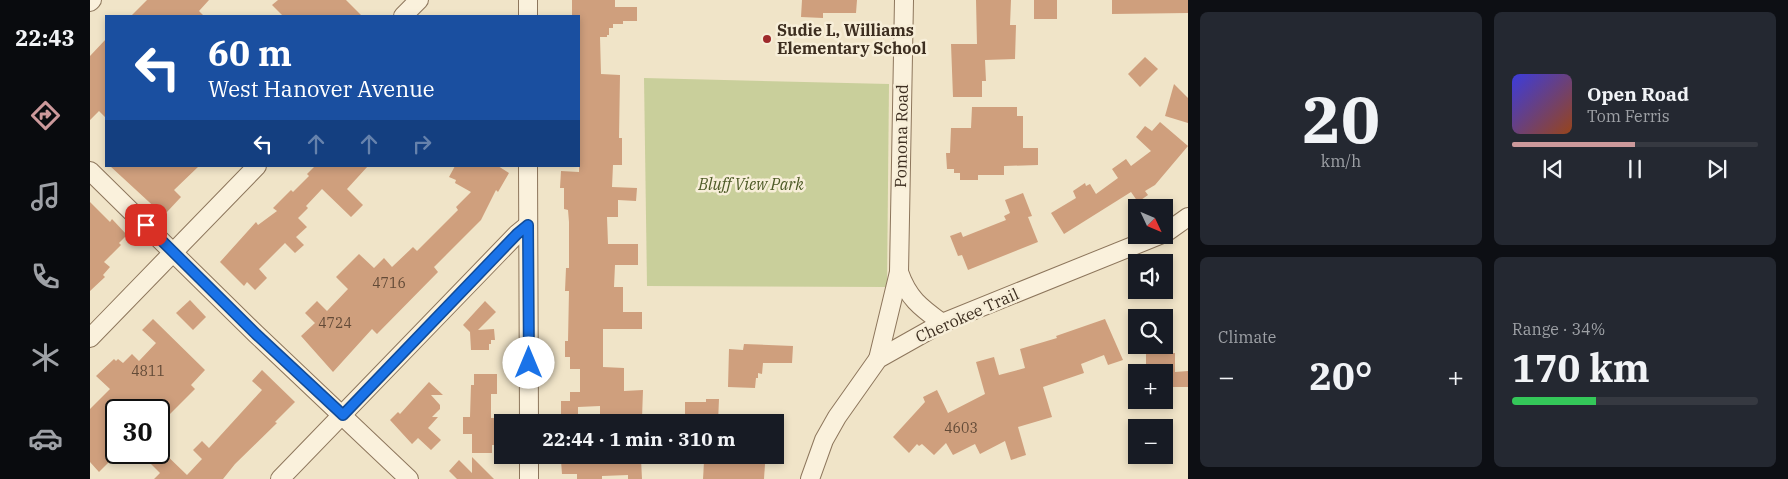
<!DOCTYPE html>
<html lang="en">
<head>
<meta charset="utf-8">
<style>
  :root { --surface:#171b24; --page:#242831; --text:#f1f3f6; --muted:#9ea1a6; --line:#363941; --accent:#cc999b }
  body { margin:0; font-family:"IBM Plex Serif",serif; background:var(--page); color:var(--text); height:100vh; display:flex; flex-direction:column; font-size:19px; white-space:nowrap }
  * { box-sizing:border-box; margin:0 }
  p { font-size:16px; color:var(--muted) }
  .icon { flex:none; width:28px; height:28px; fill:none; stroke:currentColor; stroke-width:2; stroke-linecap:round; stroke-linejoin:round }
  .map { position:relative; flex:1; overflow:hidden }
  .panel { display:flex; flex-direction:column; gap:12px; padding:12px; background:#0d0f14; width:600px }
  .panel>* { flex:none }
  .banner { position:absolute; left:15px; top:15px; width:475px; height:152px; border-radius:0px; box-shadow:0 2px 8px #0003; background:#1a4fa0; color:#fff; overflow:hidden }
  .needle { width:32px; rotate:134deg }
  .controls { position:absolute; left:1038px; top:199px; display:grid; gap:10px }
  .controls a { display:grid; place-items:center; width:45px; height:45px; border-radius:0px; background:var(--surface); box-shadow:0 2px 8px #0003; font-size:25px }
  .speed { position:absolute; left:15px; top:399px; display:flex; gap:10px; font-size:25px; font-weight:700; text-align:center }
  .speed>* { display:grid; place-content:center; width:65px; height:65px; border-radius:50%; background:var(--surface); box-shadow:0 2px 8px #0003; line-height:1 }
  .speed .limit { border:2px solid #111; border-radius:8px; background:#fff; color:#111 }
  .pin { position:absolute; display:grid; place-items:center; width:42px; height:42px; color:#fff; margin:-21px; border-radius:10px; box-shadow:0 2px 8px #0006 }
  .me { position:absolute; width:55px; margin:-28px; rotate:0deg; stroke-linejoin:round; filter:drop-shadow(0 0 4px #0008) }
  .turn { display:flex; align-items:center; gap:18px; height:105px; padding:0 20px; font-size:22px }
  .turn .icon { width:65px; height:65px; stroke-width:2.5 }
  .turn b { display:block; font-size:35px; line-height:42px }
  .lanes { display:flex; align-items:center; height:48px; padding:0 20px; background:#0003; justify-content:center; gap:25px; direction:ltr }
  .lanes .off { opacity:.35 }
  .big { font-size:38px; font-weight:800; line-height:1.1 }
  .panel .widget { flex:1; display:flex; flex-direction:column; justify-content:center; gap:8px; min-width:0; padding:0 18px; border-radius:8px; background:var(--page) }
  .panel .dial { align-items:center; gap:0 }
  .dial b { font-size:65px; line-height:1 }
  .song { display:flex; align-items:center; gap:15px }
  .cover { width:60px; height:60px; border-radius:8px; background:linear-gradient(135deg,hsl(240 70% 55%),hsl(20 70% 35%)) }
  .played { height:5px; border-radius:2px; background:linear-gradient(90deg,var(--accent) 50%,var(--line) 50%) }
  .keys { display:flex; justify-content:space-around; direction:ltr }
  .heat { display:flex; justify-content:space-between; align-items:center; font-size:28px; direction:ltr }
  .charge { height:8px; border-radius:4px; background:linear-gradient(90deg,#34c759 34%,var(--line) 0) }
  .panel .tiles { flex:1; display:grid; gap:12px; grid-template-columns:repeat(2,1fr) }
  .trip { position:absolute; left:404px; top:414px; width:290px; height:50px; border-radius:0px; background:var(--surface); box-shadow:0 2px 8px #0003; font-weight:800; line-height:50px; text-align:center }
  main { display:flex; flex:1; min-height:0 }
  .tab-bar { display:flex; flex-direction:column; width:90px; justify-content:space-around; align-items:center; background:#090b0e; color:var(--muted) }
  .tab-bar .icon { width:35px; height:35px }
  .tab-bar .active { color:var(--accent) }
  .tab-bar b { font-size:22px; color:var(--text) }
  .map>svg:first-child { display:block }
</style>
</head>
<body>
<main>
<nav class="tab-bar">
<b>22:43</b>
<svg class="icon active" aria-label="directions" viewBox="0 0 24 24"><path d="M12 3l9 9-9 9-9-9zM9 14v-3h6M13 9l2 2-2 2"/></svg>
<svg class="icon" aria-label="music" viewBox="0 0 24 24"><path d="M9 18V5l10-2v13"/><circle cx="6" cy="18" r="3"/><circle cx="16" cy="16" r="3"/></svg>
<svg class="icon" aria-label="phone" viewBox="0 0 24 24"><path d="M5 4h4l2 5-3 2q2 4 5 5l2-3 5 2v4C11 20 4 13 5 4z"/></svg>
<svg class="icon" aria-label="climate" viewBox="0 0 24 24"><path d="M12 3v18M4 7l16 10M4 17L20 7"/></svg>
<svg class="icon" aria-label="car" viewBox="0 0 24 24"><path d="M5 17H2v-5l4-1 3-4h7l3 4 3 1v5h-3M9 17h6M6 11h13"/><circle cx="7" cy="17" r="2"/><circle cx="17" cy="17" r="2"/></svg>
</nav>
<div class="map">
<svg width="1098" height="479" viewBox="0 0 1098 479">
  <rect width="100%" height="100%" fill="#f0e4c8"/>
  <path fill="#c9cf9b" d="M554,78L799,84L797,287L557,286Z"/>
  <g fill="#cf9f7d">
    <path d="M57,0H119L109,11L114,16H41Z"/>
    <path d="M188,0H256L272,16H193L182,5Z"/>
    <path d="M482,0H525V7H547V21H533V24H523V28H519V35H517V37H510L511,74L530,75L529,138H532V165H523L522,187L547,188L546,201L528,200V217H517L518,244H548V265H525L524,287H533V312H552V329H513V367L534,368V391L553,390L552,418L510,419V406L488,407V419H471V401H480V392H490V369H480V357H475V341H478L479,291H475L476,268H479V222L478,210L474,209V188H470L471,171L489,172V16H482Z"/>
    <path d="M712,0H767L766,13H733V18L711,17Z"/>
    <path d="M886,0H921L920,25H926L925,59L895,60L896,81H892V97H863L861,44H887Z"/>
    <rect x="944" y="0" width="23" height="19"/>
    <path d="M1022,0H1098V13L1022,14Z"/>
    <path d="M16,39V118L9,111L0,120V56Z"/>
    <path d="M1055,57L1068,69L1050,87L1038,74Z"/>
    <path d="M1084,84L1098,98V123L1075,116Z"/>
    <path d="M882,107H927V116H933V148H948V165L914,166V175H888V180H870V173H864V169H857L856,153H860L861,128H881Z"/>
    <path d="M1070,122L1098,146L1065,185L1055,191L1058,195L1048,202L1041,192L974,234L961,213L986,198L983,191L995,183L996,186L1000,184L1006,194L1028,178L1022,169L1036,159L1041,166L1061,151L1046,137L1055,126L1062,131Z"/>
    <path d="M20,166H109L84,190L91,197L76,213H71Z"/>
    <path d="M225,166H278L257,189L273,205L261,217L232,189L216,206L218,208L208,218L217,227L206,237L214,245L205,253L195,243L169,269L177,278L165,290L157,282L154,286L130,262L166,222L168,225L187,211L183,208L201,190L203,192L219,176L217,174Z"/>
    <path d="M365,166H408L419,173L408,192L406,190L391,220L344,267L348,272L287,334L282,329L243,372L211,336L225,323L215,313L227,301L237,311L258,289L246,277L269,254L284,268L294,258L302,267L323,247L327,251L368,210L366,207L381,192L365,183L366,180L359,177Z"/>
    <path d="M933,193L942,216L938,217L948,242L878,270L872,255L868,256L860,236L871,232L873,237L916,220L914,216L920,213L915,200Z"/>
    <path d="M0,202L20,222L22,219L37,235L29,243L31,245L14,262L20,267L13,275L15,277L0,291Z"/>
    <path d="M100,300L116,317L103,330L86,313Z"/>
    <path d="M395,301L406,312L388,330L404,329L405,340H401V344H399V350H381L380,332L373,325Z"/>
    <path d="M63,319L115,370L101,385L105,389L69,425V410H26V455L9,472L0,462V409L20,389L6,376L24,359L26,361L28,359L33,363L42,354L49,361L66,343L52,330Z"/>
    <path d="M1015,319L1033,360L1018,365L1014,355L991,364L994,373L953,387L962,417L928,427L936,455L921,460L915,441L890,454L885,444L863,455L856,443L844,455L832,444L829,446L827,444L819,453L803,437L835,402L833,397L847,390L858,413L895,394L886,362L904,357L909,375L935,368L930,349L967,338L966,336Z"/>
    <path d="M654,344L703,346L702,363H673L672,374L668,373V378H666L665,388L638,387L639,349L653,350Z"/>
    <path d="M1056,350H1076V353H1085V372L1098,371V387H1074V372H1056Z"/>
    <path d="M172,370L205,402L185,422L187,423L145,464L133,479H64L70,473L49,452H69V448L97,475L112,459L103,450L112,441L119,448L172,390L162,381Z"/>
    <path d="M384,374H407V394H401V418H406V445H402V453H382V434H373V417H380L381,385H384Z"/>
    <path d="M339,382L353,395H341L350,405V409L342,417H348L338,428L351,440L341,450L328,438L322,444L300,420L308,412L310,414Z"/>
    <path d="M616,399H629L628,422H595V402H616Z"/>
    <path d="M382,457L404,479H367L359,471L369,460L382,473Z"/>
    <path d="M551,459L552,479H538V475L512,476V479H487V474H472L471,461Z"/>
    <path d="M614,462L675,464L674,479H613Z"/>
  </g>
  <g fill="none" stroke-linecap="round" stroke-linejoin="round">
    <defs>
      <g id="minor">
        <path d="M438,0V16"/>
        <path d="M0,2L2,0"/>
        <path d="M313,16L329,0"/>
        <path d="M438,166L439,422"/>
        <path d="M0,171L166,334L319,479"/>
        <path d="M1074,234L1098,217"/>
        <path d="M809,272C818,298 830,307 852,323"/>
        <path d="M0,338L167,166"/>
        <path d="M788,359L809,272L814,0"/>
        <path d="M439,455V479"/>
        <path d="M190,479L427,234L438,225"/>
        <path d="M720,479L734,440L747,417L788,359L852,323L1070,235"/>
      </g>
    </defs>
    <use href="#minor" stroke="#8d765c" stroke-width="20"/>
    <use href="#minor" stroke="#faf1dc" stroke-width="18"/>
  </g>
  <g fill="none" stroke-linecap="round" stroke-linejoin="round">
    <defs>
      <path id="route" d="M56,225L166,334L253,415L427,234L438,225L439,363"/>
    </defs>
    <use href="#route" stroke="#114b97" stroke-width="12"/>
    <use href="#route" stroke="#1a73e8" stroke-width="9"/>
  </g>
  <circle fill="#9e2a2b" stroke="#f7eed8" stroke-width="2" cx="677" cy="39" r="5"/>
  <g text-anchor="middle" stroke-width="5" stroke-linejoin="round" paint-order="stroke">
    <g font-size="14" fill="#624a37">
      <text x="299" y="288">4716</text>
      <text x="245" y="328">4724</text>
      <text x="58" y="376">4811</text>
      <text x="871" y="433">4603</text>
    </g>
    <g font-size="16" font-weight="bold" fill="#3d2e20" stroke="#f7eed8" text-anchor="start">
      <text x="687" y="36">Sudie L, Williams<tspan x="687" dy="18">Elementary School</tspan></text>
    </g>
    <g font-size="16" fill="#3d2e20" stroke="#f7eed8">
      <text transform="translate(811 136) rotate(-89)" y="6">Pomona Road</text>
      <text transform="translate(877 315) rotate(-24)" y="6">Cherokee Trail</text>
    </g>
    <g font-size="16" font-style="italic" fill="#4d5a26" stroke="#f7eed8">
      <text x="661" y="190">Bluff View Park</text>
    </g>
  </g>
</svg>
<div class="controls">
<a><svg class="needle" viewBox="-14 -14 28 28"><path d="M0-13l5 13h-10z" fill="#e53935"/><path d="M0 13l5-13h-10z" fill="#9ea1a6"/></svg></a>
<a><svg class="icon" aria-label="sound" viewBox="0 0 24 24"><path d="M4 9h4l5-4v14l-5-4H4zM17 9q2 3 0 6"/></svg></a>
<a><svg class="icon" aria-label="search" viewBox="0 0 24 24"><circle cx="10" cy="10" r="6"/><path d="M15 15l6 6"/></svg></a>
<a>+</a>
<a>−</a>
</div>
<div class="speed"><div class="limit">30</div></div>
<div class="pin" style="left:56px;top:225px;background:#d93025"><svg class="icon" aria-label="arrive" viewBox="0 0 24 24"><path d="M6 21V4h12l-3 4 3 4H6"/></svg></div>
<svg class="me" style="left:439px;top:363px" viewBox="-20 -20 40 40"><circle r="19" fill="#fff"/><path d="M0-13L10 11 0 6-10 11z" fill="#1a73e8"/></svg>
<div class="trip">22:44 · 1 min · 310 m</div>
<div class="banner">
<div class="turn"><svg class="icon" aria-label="left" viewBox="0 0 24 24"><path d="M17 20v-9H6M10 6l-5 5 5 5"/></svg><div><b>60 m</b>West Hanover Avenue</div></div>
<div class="lanes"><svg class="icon" aria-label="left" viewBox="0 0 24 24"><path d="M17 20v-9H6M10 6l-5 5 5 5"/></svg><svg class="icon off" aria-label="ahead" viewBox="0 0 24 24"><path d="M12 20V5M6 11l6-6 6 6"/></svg><svg class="icon off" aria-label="ahead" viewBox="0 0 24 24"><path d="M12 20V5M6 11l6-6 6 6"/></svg><svg class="icon off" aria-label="right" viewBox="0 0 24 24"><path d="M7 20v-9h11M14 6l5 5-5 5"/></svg></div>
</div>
</div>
<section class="panel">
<div class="tiles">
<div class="widget dial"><b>20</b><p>km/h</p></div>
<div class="widget">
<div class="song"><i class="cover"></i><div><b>Open Road</b><p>Tom Ferris</p></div></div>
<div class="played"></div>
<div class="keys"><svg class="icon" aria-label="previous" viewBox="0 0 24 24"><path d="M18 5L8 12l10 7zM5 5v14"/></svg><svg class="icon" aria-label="pause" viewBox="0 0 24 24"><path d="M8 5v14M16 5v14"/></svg><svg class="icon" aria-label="next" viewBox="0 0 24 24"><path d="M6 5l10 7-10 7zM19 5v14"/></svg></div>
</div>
<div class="widget"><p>Climate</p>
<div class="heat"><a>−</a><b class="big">20°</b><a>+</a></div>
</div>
<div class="widget"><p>Range · 34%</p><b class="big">170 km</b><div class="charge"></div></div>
</div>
</section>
</main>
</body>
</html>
